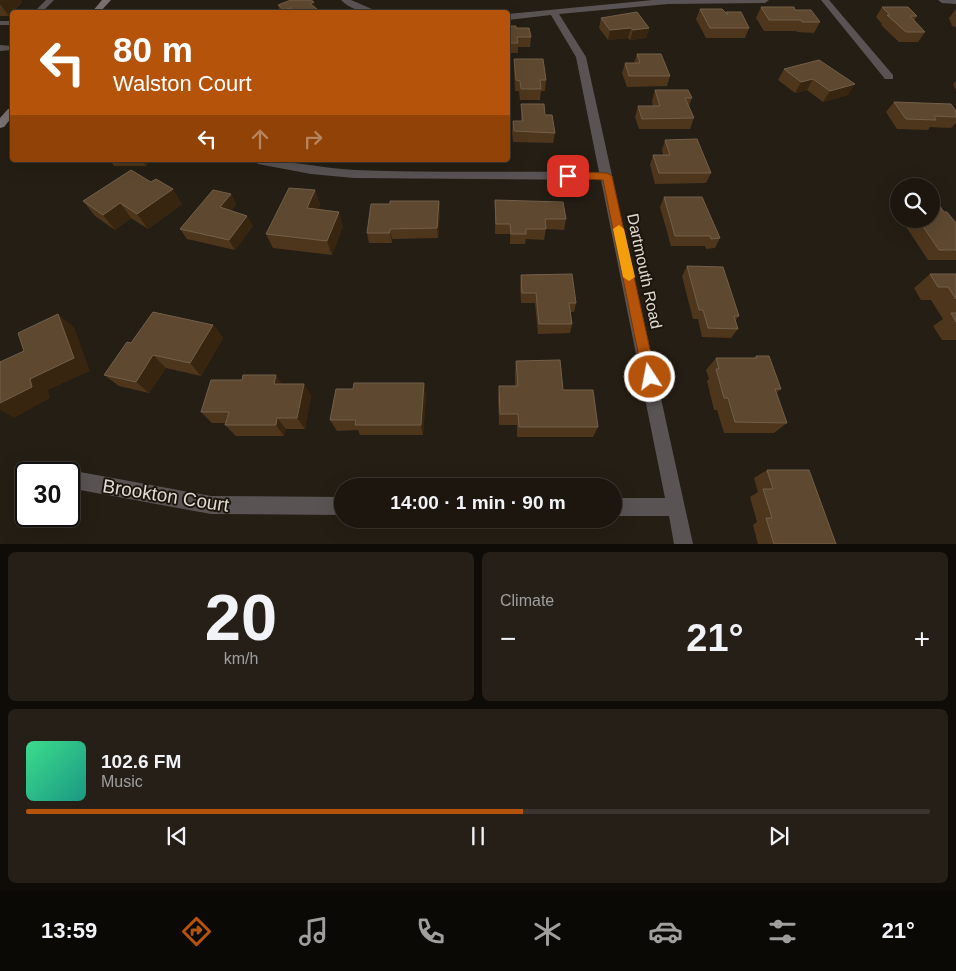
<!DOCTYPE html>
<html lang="en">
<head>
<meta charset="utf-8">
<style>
  :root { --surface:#1c160f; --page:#251f18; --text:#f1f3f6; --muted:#a09f9e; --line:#3a352f; --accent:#b45309 }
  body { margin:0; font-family:Helvetica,sans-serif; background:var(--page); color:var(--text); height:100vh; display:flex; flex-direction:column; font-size:19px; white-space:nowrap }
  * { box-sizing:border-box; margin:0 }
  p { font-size:16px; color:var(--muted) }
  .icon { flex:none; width:28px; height:28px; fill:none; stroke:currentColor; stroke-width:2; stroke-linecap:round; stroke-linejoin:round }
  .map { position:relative; height:544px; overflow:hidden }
  .details { display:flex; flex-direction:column; gap:8px; padding:8px; background:#0f0c08; flex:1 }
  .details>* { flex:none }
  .hud { position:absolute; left:10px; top:10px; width:500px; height:152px; border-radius:5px; box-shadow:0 5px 20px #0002,0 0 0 1px var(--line); background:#b45309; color:#fff; overflow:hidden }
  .controls { position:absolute; left:890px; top:178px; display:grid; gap:10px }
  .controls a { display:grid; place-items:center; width:50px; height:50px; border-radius:50%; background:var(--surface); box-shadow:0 5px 20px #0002,0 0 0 1px var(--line); font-size:25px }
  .speed { position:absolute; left:15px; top:462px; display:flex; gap:10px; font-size:25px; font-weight:700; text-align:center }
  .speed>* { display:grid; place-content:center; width:65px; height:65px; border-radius:50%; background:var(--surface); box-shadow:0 5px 20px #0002,0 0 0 1px var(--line); line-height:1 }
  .speed .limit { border:2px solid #111; border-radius:8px; background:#fff; color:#111 }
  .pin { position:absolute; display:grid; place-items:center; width:42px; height:42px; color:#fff; margin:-21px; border-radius:10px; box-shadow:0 2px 8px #0006 }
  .me { position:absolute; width:55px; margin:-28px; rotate:349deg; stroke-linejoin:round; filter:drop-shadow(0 0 4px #0008) }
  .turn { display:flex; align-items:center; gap:18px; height:105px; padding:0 20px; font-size:22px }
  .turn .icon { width:65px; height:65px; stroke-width:2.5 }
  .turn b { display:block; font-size:35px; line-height:42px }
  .lanes { display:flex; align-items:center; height:48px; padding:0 20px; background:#0003; justify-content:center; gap:25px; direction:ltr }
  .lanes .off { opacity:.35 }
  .big { font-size:38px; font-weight:700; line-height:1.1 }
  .details .card { flex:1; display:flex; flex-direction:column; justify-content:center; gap:8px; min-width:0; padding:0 18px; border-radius:8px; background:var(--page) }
  .details .dial { align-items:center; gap:0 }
  .dial b { font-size:65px; line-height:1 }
  .song { display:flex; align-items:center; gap:15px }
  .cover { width:60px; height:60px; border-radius:8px; background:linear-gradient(135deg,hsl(150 70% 55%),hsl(170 70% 35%)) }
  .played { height:5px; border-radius:2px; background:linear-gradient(90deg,var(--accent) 55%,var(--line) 55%) }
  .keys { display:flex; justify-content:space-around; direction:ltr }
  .heat { display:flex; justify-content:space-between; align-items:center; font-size:28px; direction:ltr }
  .details .tiles { flex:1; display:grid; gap:8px; grid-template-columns:1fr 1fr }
  .card:last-child { grid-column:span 2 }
  .trip { position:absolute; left:334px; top:478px; width:288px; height:50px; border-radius:25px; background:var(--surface); box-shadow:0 5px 20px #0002,0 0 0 1px var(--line); font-weight:700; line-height:50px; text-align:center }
  .tab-bar { display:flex; height:80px; justify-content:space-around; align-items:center; background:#0b0906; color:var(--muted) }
  .tab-bar .icon { width:35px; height:35px }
  .tab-bar .current { color:var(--accent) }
  .tab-bar b { font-size:22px; color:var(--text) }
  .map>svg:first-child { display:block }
</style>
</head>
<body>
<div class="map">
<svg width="956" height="544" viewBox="0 0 956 544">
  <rect width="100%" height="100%" fill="#251e14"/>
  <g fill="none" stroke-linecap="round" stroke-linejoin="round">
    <g fill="#5a5354" fill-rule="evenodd">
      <path d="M46,0H54L42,12H34Z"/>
      <rect x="0" y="21" width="12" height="4"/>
      <path d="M0,45L12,46V50L0,51Z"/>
    </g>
    <g fill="#5a5354" fill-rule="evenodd">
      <path d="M341,0H351L379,12C365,14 351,10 341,0Z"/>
      <path d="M653,0H769L765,3L668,4L559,14L586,57L693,544H674L669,516H612V498H665L601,180L354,178L311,174L258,164L252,160C287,160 320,168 355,170C436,173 518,171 599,172L576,57L551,15L508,20V14Z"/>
      <path d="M821,0H829L893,75V79H885Z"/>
      <path d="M938,0H956V4L942,3Z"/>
      <path d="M80,472L211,496L342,497V515L211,514L80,490L74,487L71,481L74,475Z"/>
    </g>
    <g fill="#7c7171" fill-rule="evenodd">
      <path d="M102,0H111L100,12H92Z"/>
      <path d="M12,108V117L4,127L0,128V118L8,109Z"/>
    </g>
  </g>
  <g fill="#4e361c">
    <path d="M0,0L22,2L9,16H0Z"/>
    <path d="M278,5L315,8L318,12H280Z"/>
    <path d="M761,7L795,10L820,22L814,33L797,32L796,31H764L756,18Z"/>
    <path d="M882,7L917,16L914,21L925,32L918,42H899L881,25L882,24L876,17Z"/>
    <path d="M700,9L726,13L749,28L745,38H706L696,19Z"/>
    <path d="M956,9V27L952,26L949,18Z"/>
    <path d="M601,18L649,28L646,38L630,40L628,38L608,40L599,28Z"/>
    <path d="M508,26L516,28L531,37L530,47H518V53H508Z"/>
    <path d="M637,54L670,76L667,86L627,87L622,73L625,63H634Z"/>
    <path d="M514,59L546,80L545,91H541L540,100H520L519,91H515L514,70Z"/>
    <path d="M819,60L848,95L823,102L807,90L795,93L778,80L784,69Z"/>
    <path d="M956,81V90L953,84Z"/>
    <path d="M655,90L692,98L689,106L694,118L690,129H639L635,117L638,106H653L652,101Z"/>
    <path d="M894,102L956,111V123L951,128L930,127L928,130L897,129L886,112Z"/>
    <path d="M521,104L545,115L555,133L553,143L513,142L512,132L513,121H521Z"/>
    <path d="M665,140L711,173L706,183L655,184L650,165L653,155H663L662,150Z"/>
    <path d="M110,160H150L146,166H114Z"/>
    <path d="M315,190L320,205L318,210L343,226L332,255L273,248L266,234Z"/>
    <path d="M231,194L236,204L231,211L253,226L235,250L187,239L180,229Z"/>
    <path d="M664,197L720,238L715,248L706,249L705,246H671L660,207Z"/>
    <path d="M495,200L566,219L564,230L546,229L544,240L526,239L525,244H510V234H495Z"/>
    <path d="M83,201L182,204L148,229L131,218L115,230L95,216Z"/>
    <path d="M439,201L440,212L438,238L392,239V243H369L367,233L390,204Z"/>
    <path d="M899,203V216L894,209Z"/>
    <path d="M944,212L956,223V260H928L901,219H931Z"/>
    <path d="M687,266L739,316L735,321L738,329L731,338L702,337L698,319H693L682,276Z"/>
    <path d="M930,274H956V340H942L933,326L943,319L931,300H921L914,288Z"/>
    <path d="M521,275L576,303L574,312H570L572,324L570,333L538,334L535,303H521L520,285Z"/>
    <path d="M213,325L223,338L201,376L166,368L149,393L119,386L104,375L131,343Z"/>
    <path d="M756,356L781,389L776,393L787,423L774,433H724L717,410H714L707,381L709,379L706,370L716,358H754Z"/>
    <path d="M516,361L563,390L598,427L593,437H517V425H499L498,398L499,386H515V373Z"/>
    <path d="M282,384H304L311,396L305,429H286L284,436H236L225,425L226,423H212L201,412Z"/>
    <path d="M426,394L423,435H360L358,430L337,431L330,420Z"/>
    <path d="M767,470L836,544H758L753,525L757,522L750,497L758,492L754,478Z"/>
  </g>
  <g fill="#372510">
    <path d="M0,0H21L22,2L9,16L0,4Z"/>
    <path d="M314,2L316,9H317L318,12H307L310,4Z"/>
    <path d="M291,8L292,12H285L284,10Z"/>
    <path d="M631,28L628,38L608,40L610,30Z"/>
    <path d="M649,28L646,38L630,40L633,30Z"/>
    <path d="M813,79L807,90L795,93L801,82Z"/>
    <path d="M855,84L848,95L823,102L830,91Z"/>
    <path d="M142,160H150L146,166Z"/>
    <path d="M173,189L182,204L148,229L137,214Z"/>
    <path d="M315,190L320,205L312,223L307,208Z"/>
    <path d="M231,194L236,204L226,218L220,207Z"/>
    <path d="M439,201L440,212L438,238L437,228Z"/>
    <path d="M120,203L131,218L115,230L103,215Z"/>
    <path d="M339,212L343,226L332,255L327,241Z"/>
    <path d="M247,216L253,226L235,250L229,240Z"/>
    <path d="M390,229L392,239V243L390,233Z"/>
    <path d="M58,314L74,327L90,371L48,390L50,398L14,418L0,410V403Z"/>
    <path d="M213,325L223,338L201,376L190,363Z"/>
    <path d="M153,355L166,368L149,393L136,382Z"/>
    <path d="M276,375L284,387L274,384Z"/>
    <path d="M424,383L426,394L423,435L421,425Z"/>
    <path d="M304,384L311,396L305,429L297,418Z"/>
    <path d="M277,418L286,429L284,436L276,425Z"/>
  </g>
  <g fill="#5e4830" stroke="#725f4a">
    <path d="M291,0H311L314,2L310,4L317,9L307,12H297L291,8L284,10L278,5Z"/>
    <path d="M761,7H794L795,10H811L820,22H802L801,20H769Z"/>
    <path d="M882,7H908L917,16H910L925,32H906L887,15H890Z"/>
    <path d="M700,9H722L728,15L726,12H741L749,28H710Z"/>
    <path d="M637,12L649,28L633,30L631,28L610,30L601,18Z"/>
    <path d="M508,26H516V28H529L531,37H517L518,43H508Z"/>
    <path d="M637,54H661L670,76H629L625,63H640Z"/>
    <path d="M514,59H543L546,80H540L541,89H521L520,81L516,80Z"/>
    <path d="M819,60L855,84L830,91L813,79L801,82L784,69Z"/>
    <path d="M655,90H688L692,98H685L694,118L642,119L638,106H660Z"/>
    <path d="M894,102L951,104L956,111V117L934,116L936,120L906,119Z"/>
    <path d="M521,104H544L545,115H552L555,133L514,131L513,121H523Z"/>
    <path d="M697,139L711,173H659L653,155H670L665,140Z"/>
    <path d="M131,170L151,182L156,179L173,189L137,214L120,203L103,215L83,201Z"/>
    <path d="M289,188L315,190L307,208L339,212L327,241L266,234Z"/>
    <path d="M213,190L231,194L220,207L247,216L229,240L180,229Z"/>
    <path d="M664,197H702L720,238L711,239L710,236H675Z"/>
    <path d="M931,198H934L944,212H947L956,223V250H939L918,219H931Z"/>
    <path d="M495,200L563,202L566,219H545L546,229H526V234H511L510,224H496Z"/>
    <path d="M390,201H439L437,228L390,229V233H367L371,204H390Z"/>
    <path d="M687,266L723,267L739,316H734L738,329L708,328L703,310H699Z"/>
    <path d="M572,274L576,303H569L572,324H539L536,293H522L521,275Z"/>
    <path d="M930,274H956V299L948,287H938Z"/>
    <path d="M153,312L213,325L190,363L153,355L136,382L104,375L127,342L131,343Z"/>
    <path d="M951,313H956V322Z"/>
    <path d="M58,314L74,358L30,379L32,387L0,403V362L24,351L18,333Z"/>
    <path d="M756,356H769L781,389H775L787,423L735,422L728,398H724L716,369H719L716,358H757Z"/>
    <path d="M560,360L563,390H593L598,427H519L518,414H500L499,386H518L516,361Z"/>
    <path d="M243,375H276L274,384H304L297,418H277L276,425H225L229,412H201L211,380H242Z"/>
    <path d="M354,383H424L421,425H355L356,420H330L336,389H353Z"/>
    <path d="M767,470H809L836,544H774L766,518H772L763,489H773Z"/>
  </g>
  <path fill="#b45309" stroke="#753606" d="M568,172L607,173L612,176L656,377L654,381L650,383L645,381L643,377L603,180L565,178V173Z"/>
  <path fill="#f59e0b" d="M619,225L624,229L635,277L629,281L623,277L613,229Z"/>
  <g text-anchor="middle" stroke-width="4" stroke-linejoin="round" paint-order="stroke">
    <g font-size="16" fill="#e0dbd5" stroke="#1c150b">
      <text transform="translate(645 271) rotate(78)" y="6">Dartmouth Road</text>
    </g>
    <g font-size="19" fill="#e0dbd5" stroke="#1c150b">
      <text transform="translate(166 495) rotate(9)" y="7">Brookton Court</text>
    </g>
  </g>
</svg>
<div class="controls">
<a><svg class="icon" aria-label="search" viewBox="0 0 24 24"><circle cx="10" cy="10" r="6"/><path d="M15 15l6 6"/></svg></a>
</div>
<div class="speed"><div class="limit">30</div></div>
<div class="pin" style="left:568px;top:176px;background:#d93025"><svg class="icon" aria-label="arrive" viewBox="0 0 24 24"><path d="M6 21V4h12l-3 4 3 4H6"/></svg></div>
<svg class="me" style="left:650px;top:377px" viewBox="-20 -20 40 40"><circle r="17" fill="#b45309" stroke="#fff" stroke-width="3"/><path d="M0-11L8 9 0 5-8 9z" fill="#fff"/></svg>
<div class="trip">14:00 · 1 min · 90 m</div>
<div class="hud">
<div class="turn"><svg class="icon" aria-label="left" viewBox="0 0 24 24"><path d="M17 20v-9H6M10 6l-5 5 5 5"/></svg><div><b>80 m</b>Walston Court</div></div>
<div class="lanes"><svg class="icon" aria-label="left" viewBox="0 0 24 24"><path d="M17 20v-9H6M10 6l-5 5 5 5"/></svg><svg class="icon off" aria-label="ahead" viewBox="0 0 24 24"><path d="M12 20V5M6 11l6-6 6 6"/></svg><svg class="icon off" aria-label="right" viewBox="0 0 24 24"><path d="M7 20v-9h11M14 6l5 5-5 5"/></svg></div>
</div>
</div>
<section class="details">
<div class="tiles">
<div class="card dial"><b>20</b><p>km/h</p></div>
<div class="card"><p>Climate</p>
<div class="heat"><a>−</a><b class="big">21°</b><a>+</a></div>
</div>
<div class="card">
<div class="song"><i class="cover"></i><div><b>102.6 FM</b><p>Music</p></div></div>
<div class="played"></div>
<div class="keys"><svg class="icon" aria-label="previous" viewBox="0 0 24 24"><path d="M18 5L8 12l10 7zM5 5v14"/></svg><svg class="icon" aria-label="pause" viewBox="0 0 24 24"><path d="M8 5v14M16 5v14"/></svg><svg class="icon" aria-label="next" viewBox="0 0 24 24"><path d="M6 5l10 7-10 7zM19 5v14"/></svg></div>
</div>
</div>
</section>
<nav class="tab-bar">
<b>13:59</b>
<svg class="icon current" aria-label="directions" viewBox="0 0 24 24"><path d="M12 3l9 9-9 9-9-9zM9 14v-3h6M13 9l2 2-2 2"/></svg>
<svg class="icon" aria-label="music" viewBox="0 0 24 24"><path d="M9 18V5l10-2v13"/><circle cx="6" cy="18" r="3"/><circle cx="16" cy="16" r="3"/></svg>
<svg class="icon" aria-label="phone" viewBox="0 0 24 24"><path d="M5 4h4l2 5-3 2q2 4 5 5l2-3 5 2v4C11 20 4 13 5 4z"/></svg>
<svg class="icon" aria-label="climate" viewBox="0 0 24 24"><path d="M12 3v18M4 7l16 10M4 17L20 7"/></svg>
<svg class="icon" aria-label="car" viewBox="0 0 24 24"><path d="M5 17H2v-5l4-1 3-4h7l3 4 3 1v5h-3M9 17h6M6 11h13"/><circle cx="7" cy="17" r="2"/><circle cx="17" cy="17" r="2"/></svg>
<svg class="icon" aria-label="filters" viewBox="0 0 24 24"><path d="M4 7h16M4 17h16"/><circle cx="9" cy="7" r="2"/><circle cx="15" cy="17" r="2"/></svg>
<b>21°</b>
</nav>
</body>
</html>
